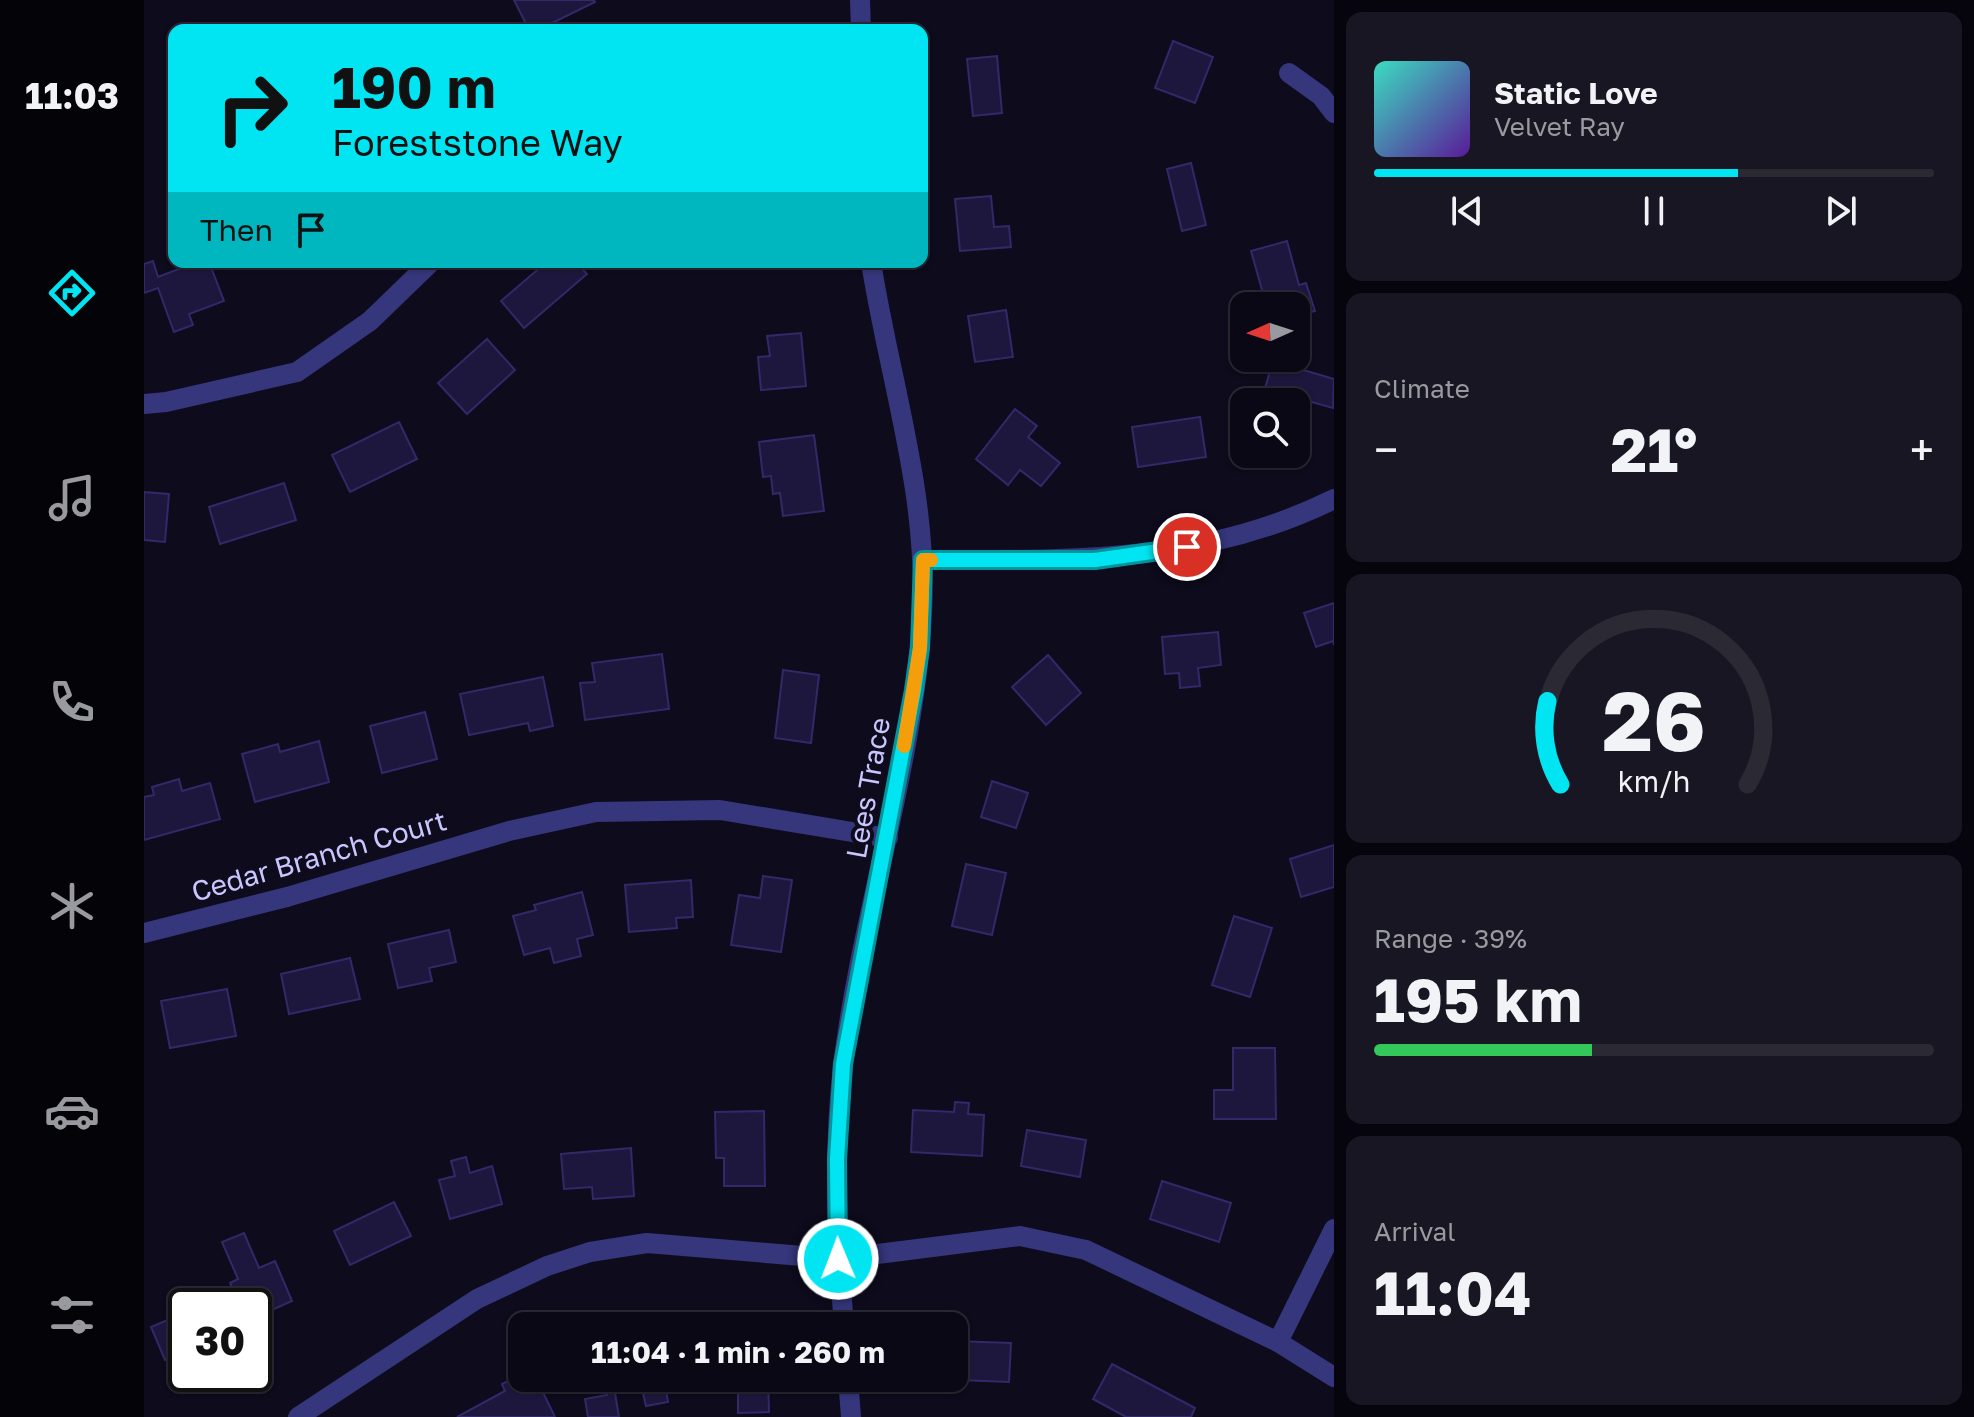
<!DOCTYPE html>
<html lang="en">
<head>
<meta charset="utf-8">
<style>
  :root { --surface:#0a0815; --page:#181622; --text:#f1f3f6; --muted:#999aa0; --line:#2a2934; --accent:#00e5f1 }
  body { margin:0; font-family:"Golos Text",sans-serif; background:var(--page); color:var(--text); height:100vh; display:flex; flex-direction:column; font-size:30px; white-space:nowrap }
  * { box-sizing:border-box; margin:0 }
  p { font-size:26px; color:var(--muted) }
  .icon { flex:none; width:44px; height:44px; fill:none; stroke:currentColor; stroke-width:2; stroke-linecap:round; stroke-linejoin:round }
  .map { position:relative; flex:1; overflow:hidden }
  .sheet { display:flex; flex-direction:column; gap:12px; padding:12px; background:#06040c; width:640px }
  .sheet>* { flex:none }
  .top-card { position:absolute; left:24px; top:24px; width:760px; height:244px; border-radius:16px; box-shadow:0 2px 6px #0004,0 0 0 2px var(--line); background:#00e5f1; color:#111; overflow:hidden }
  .needle { width:52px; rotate:267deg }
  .fabs { position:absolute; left:1086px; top:292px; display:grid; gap:16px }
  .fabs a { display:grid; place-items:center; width:80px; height:80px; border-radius:16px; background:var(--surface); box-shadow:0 2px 6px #0004,0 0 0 2px var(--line); font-size:40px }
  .speed { position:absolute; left:24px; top:1288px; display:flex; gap:16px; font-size:40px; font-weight:700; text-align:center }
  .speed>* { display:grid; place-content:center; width:104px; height:104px; border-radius:50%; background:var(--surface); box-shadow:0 2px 6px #0004,0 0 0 2px var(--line); line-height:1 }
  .speed .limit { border:4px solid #111; border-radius:12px; background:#fff; color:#111 }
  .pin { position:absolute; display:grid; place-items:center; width:68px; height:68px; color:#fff; margin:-34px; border:4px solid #fff; border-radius:50%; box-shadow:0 2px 8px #0007 }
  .me { position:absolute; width:88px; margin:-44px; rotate:359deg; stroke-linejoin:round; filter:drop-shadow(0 0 6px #0008) }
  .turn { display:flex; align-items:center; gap:28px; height:168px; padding:0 32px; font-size:36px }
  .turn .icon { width:104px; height:104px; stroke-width:2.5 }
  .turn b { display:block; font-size:56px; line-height:68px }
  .then { display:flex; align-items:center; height:76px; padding:0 32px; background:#0003; gap:16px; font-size:30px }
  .big { font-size:60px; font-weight:700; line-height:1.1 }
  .sheet .widget { flex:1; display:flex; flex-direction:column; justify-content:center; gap:12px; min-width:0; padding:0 28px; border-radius:16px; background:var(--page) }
  .sheet .dial { align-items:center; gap:0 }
  .dial svg { height:208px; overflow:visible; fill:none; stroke:var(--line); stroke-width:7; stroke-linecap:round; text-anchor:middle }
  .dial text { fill:var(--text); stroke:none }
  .song { display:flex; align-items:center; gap:24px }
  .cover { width:96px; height:96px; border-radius:12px; background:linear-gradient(135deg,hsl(170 70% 55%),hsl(270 70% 35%)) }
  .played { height:8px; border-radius:4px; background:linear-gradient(90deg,var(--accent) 65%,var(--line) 65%) }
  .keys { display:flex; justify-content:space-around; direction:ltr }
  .heat { display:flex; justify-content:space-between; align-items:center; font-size:44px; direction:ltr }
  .charge { height:12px; border-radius:6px; background:linear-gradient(90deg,#34c759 39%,var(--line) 0) }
  .trip { position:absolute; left:364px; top:1312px; width:460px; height:80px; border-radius:16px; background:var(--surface); box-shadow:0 2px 6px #0004,0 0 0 2px var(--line); font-weight:700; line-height:80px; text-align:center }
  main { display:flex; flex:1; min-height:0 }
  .tabs { display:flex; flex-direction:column; width:144px; justify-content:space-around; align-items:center; background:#040308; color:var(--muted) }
  .tabs .icon { width:56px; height:56px }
  .tabs .on { color:var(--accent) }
  .tabs b { font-size:36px; color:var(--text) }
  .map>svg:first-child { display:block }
</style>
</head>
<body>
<main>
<nav class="tabs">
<b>11:03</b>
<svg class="icon on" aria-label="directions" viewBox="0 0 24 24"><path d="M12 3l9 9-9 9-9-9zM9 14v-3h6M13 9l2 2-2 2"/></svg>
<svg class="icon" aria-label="music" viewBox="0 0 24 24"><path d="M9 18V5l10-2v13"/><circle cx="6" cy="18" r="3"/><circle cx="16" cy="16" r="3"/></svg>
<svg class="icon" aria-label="phone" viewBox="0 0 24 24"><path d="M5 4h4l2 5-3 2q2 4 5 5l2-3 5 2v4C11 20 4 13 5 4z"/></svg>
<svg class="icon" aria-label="climate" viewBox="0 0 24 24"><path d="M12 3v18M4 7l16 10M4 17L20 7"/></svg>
<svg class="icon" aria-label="car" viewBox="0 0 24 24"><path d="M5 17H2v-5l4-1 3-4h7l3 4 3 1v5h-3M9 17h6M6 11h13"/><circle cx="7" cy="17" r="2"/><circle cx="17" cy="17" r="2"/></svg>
<svg class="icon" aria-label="filters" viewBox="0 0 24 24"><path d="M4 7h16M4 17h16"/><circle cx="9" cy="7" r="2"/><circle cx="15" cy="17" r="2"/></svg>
</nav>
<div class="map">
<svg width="1190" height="1417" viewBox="0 0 1190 1417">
  <rect width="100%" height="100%" fill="#0d0b1c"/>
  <g fill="#1d173d" stroke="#322969" stroke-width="2">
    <path d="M370,0H450L451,2L408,23L412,30H385Z"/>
    <path d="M1029,41L1069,57L1051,103L1011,88Z"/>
    <path d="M853,56L858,113L829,116L823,59Z"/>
    <path d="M1047,163L1062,225L1038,231L1023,169Z"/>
    <path d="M847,196L850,227L865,226L867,247L816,251L811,199Z"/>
    <path d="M1143,241L1155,285L1162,283L1171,311L1152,316V306H1110L1108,300L1120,297L1107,251Z"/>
    <path d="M9,261L14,277L40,267L38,262H65L80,301L45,314L49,325L30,332L14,288L0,293V264Z"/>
    <path d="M397,262H432L443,274L380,328L357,301L399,265Z"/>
    <path d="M862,310L869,357L831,362L824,316Z"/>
    <path d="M657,333L662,386L617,390L614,357L626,356L623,336Z"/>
    <path d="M343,339L371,370L323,414L294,383Z"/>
    <path d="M1129,361L1190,379L1189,408L1157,399L1152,417V402H1117Z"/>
    <path d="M871,409L893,426L884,437L916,463L897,486L876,470L864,485L832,459Z"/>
    <path d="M1056,417L1062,457L994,467L988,427Z"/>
    <path d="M255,422L273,459L206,492L188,455Z"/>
    <path d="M670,435L680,511L639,516L636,493L629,494L627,476L619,477L615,442Z"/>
    <path d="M140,483L152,520L76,544L65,507Z"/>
    <path d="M0,492L25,494L21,542L0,540Z"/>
    <path d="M1190,603V645L1189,641L1172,647L1160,613Z"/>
    <path d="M1074,632L1077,665L1054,668L1056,686L1036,688L1035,673L1021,674L1018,637Z"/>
    <path d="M518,654L525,709L441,720L436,683L451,682L448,663Z"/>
    <path d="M904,655L937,693L902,725L868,687Z"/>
    <path d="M639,670L675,675L667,743L631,738Z"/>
    <path d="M399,677L409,726L386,731L384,723L325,735L316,694Z"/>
    <path d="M281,712L293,759L238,773L226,726Z"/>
    <path d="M175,741L185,782L111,802L98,754L134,744L136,752Z"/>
    <path d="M35,779L38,791L66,783L76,819L0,840V797L10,795L8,787Z"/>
    <path d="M848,781L884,793L872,828L837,817Z"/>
    <path d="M1190,845V887L1157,897L1146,859Z"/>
    <path d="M822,864L862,873L848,935L808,926Z"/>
    <path d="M619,876L648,880L637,952L587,945L595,895L616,898Z"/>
    <path d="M547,880L549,917L532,918L533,928L485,932L481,885Z"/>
    <path d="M438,892L449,935L433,939L437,956L410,963L406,948L380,955L369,916L392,910L390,905Z"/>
    <path d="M1090,916L1128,928L1106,997L1068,985Z"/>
    <path d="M305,930L312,962L285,968L288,981L254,988L244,944Z"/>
    <path d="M206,958L216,999L145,1014L137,974Z"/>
    <path d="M83,989L92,1036L26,1048L17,1001Z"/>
    <path d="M1089,1048H1131L1132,1119H1070V1090H1089Z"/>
    <path d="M811,1102L825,1103L824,1114L840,1115L838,1156L767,1152L769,1110L810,1112Z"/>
    <path d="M620,1111L621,1186H580V1158H572L571,1112Z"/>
    <path d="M883,1130L942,1140L936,1177L877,1166Z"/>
    <path d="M487,1148L490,1196L449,1199L448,1187L420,1189L417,1154Z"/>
    <path d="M322,1157L326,1173L348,1166L358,1204L306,1219L295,1180L311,1176L307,1161Z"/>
    <path d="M1018,1181L1087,1203L1075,1242L1006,1219Z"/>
    <path d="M250,1202L267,1236L206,1265L190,1231Z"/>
    <path d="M100,1233L115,1268L131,1261L148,1301L110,1318V1306H96L86,1283L94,1279L78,1242Z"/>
    <path d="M42,1312V1351L21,1360L7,1327Z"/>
    <path d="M810,1341L867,1343L865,1382L789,1379L810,1378Z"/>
    <path d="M968,1364L1051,1408L1047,1417H982L949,1399Z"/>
    <path d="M378,1374V1378H392L411,1417H313L361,1391L358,1384Z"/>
    <path d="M460,1378H520L524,1402L502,1406L498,1389L471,1393L475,1417H444L441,1399L463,1395Z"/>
    <path d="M553,1378H624L625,1412L594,1413V1389H553Z"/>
  </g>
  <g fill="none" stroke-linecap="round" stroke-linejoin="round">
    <g stroke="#35367b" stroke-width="20">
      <path d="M716,0L717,30"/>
      <path d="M1145,73L1177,96L1190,113"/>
      <path d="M0,404L22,402L153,372L226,321L287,262"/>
      <path d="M779,560C924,560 1057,565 1190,499"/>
      <path d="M0,933L143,897L365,831L452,812L576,810L744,838"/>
      <path d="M700,1326C693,1240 689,1153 699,1066C717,915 770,767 778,614C785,495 745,378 727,262"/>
      <path d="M1134,1342L1190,1229"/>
      <path d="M704,1378L707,1417"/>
      <path d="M154,1417L333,1299L403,1266L446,1252L503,1243L694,1259L876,1236L942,1250L1134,1342L1190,1377"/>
    </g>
  </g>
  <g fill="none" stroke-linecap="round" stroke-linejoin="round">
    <defs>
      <path id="route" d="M694,1259L693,1159L699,1064L770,690L776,648L779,560H951L1043,547"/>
    </defs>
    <use href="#route" stroke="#00959d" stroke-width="20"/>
    <use href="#route" stroke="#00e5f1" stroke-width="14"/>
    <path stroke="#f59e0b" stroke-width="14" d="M760,746L776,648L779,560H787"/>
  </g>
  <g text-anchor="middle" stroke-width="8" stroke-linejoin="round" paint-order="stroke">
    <g font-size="28" fill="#c9c6ff" stroke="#0d0b1c">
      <text transform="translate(724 788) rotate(-80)" y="10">Lees Trace</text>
      <text transform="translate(175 856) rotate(-16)" y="10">Cedar Branch Court</text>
    </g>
  </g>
</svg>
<div class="fabs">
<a><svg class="needle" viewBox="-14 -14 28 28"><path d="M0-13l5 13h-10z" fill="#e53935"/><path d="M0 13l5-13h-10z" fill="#999aa0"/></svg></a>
<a><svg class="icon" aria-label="search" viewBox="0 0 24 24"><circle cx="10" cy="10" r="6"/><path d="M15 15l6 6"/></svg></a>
</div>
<div class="speed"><div class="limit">30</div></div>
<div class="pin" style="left:1043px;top:547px;background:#d93025"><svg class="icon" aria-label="arrive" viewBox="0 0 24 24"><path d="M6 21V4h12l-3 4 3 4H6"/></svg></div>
<svg class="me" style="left:694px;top:1259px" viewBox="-20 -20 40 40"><circle r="17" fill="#00e5f1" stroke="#fff" stroke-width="3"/><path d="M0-11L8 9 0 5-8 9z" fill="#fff"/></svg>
<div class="trip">11:04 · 1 min · 260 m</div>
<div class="top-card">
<div class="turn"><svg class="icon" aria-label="right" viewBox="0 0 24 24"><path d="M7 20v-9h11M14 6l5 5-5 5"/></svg><div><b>190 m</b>Foreststone Way</div></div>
<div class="then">Then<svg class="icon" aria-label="arrive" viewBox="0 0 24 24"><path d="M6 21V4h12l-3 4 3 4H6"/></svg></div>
</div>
</div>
<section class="sheet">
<div class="widget">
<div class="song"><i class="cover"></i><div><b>Static Love</b><p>Velvet Ray</p></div></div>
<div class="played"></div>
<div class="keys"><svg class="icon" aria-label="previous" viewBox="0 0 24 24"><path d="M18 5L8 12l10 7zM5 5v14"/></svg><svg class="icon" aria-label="pause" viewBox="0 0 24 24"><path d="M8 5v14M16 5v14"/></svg><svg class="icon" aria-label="next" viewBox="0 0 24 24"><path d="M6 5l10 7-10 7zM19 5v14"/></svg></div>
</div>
<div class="widget"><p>Climate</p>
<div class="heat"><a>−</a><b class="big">21°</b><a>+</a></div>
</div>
<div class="widget dial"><svg viewBox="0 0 100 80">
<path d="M14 69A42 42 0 1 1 86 69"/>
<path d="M14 69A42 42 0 0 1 9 37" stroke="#00e5f1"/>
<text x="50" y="56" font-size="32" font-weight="700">26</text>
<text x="50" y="72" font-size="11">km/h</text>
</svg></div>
<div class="widget"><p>Range · 39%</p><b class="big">195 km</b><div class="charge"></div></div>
<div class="widget"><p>Arrival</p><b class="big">11:04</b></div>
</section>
</main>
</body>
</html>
